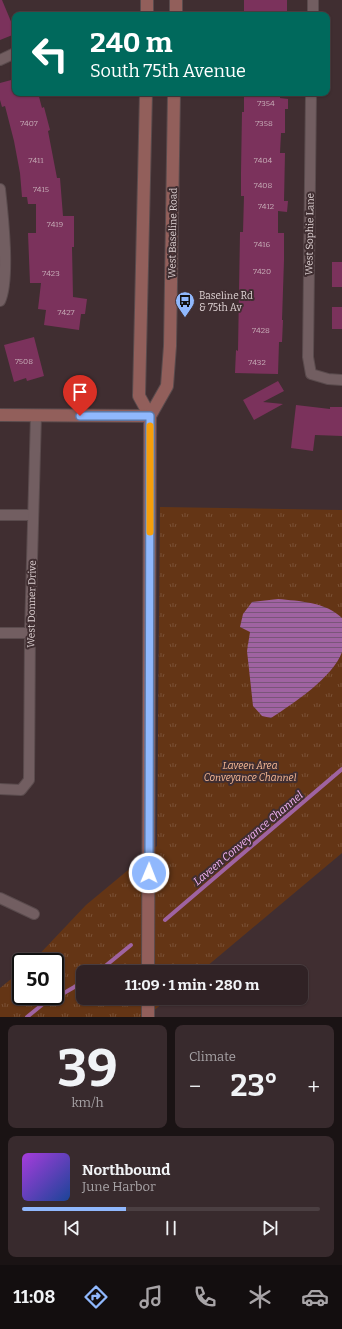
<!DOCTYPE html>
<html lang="en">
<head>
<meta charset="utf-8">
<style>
  :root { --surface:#302225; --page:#382a2d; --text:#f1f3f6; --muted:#a8a4a7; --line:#4b3f42; --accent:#90b8fd }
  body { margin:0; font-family:Bitter,serif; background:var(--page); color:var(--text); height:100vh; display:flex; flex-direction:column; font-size:15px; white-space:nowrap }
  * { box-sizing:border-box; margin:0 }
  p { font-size:13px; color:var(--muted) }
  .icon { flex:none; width:22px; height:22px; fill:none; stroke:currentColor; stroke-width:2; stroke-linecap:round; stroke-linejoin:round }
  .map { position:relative; height:1017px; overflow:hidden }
  .side { display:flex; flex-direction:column; gap:8px; padding:8px; background:#1a1314; flex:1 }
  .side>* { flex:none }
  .top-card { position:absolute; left:12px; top:12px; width:318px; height:84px; border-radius:8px; box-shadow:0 1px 3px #0004,0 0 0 1px var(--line); background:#00695c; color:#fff; overflow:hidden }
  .speed { position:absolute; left:12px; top:953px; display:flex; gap:8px; font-size:20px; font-weight:700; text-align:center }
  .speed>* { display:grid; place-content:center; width:52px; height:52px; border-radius:50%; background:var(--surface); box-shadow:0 1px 3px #0004,0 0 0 1px var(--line); line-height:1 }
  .speed .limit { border:2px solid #111; border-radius:6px; background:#fff; color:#111 }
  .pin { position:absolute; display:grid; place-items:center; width:34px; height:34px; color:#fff; margin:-41px -17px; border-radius:50% 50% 50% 0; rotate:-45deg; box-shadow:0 0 4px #0007 }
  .pin .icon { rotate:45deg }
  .me { position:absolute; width:44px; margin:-22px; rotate:1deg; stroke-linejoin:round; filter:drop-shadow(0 0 3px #0008) }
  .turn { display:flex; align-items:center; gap:14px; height:84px; padding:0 12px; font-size:18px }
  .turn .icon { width:52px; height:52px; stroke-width:2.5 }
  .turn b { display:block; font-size:28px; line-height:34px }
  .big { font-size:30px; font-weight:700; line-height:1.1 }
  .side .tile { flex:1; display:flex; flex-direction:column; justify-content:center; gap:6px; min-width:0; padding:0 14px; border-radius:8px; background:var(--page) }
  .side .dial { align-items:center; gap:0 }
  .dial b { font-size:52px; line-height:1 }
  .song { display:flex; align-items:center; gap:12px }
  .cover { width:48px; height:48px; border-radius:6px; background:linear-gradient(135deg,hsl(280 70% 55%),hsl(220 70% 35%)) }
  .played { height:4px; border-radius:2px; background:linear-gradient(90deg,var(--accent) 35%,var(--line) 35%) }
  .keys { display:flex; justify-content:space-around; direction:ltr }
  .heat { display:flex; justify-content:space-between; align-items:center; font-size:22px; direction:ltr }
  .side .tiles { flex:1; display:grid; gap:8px; grid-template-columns:1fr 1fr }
  .tile:last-child { grid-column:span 2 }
  .trip { position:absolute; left:76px; top:965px; width:232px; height:40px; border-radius:8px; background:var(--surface); box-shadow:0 1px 3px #0004,0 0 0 1px var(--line); font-weight:700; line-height:40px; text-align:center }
  .tabs { display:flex; height:64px; justify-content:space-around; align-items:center; background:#130e0f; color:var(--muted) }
  .tabs .icon { width:28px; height:28px }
  .tabs .current { color:var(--accent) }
  .tabs b { font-size:18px; color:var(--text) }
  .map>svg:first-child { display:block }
</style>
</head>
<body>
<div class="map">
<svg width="342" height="1017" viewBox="0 0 342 1017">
  <defs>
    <pattern id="park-tufts" width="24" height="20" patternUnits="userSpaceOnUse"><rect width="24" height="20" fill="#643515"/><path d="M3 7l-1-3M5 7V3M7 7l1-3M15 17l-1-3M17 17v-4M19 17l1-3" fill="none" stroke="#7a5136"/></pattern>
    <pattern id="water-rules" width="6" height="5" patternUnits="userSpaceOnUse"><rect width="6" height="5" fill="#9f63a1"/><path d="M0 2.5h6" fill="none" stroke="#7a557a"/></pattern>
  </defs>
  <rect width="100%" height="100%" fill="#402e31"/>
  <path fill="url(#park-tufts)" d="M160,507L342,510V853L200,972H83V998H169L146,1017H0V988L21,971V996H55V962H32L86,905L157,846Z"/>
  <path fill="url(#water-rules)" d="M278,599C299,601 326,602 342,618C342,626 342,646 342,652C333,677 293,704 271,718L262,716L253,706L247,651L250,632L240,627L243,614L252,602Z"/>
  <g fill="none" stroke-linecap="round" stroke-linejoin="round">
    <g stroke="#9f63a1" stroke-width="4">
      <path d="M165,920L342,769"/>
      <path d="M98,972L131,945"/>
      <path d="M27,1017L43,1004L64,993L83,982"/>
    </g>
  </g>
  <g fill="#7b325c">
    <path d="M0,0H2L15,31V34L0,40Z"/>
    <rect x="244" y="0" width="43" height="15"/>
    <path d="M15,79V93H38L42,108L44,107L50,130L48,131L57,178H60L63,216H74V247H72L73,297L87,299L85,314H81L79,330L44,325L46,310L38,309L41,283H30L28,233H36V204H28L27,197H22L20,173L14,141L5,106L2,107L0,100V83Z"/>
    <path d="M244,93H280V98L288,99V109H285V133H281L280,153H285L284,201H288L287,212L278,211V233H284V260L282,320H283L282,342H279L278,374L235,373L236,350L238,351L240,232H243L244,196H241V172L242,112H244Z"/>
    <rect x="332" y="262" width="10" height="25"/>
    <rect x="332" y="307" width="10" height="22"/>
    <path d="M34,337L44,376L27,381L26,378L14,382L4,345Z"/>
    <path d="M278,381L284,391L263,402L283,404L254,420L243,400Z"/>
    <path d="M296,405L330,409V407H342V436L315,435L313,451L291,448Z"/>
  </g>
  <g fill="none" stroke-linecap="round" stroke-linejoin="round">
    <defs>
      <g id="minor">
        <path d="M313,15V0"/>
        <path d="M0,60L15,53"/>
        <path d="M311,93L308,357L311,374L328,379L342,380"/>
        <path d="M0,189C3,216 10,279 0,301"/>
        <path d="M0,515H33"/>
        <path d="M0,633H30"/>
        <path d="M0,789L21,790L29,780L30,633L36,415"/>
        <path d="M0,898L34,914"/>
      </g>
      <g id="secondary">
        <path d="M147,15V0"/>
        <path d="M176,15V0"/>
        <path d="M146,93L139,396L150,416"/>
        <path d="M0,415L150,416"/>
        <path d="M148,972L150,416L167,386L170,346L174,93"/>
        <path d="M148,1017V998"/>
      </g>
    </defs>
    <use href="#minor" stroke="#5a4b4d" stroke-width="12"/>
    <use href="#secondary" stroke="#5a4b4d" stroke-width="14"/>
    <use href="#minor" stroke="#725e61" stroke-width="10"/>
    <use href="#secondary" stroke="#925f5b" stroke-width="12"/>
  </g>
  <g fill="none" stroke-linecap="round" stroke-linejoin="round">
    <defs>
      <path id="route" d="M80,416H150L149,873"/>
    </defs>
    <use href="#route" stroke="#5e78a4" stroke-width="10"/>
    <use href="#route" stroke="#90b8fd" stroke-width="7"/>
    <path stroke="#f59e0b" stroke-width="7" d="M150,532V426"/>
  </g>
  <defs>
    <symbol id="bus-pin" viewBox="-11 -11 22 30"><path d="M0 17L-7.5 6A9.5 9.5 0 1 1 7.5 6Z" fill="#90b8fd" stroke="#402e31"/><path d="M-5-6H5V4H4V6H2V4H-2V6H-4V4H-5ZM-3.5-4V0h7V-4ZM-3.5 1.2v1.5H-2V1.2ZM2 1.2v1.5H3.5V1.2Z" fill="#111"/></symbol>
  </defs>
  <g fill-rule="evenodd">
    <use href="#bus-pin" x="174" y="290" width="22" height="30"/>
  </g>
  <g text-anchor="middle" stroke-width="4" stroke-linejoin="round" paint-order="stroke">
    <g font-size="8" fill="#c6abb6">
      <text x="266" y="106">7354</text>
      <text x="29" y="126">7407</text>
      <text x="264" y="126">7358</text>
      <text x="36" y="163">7411</text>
      <text x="263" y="163">7404</text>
      <text x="263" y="188">7408</text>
      <text x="41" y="192">7415</text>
      <text x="266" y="209">7412</text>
      <text x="55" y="227">7419</text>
      <text x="262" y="247">7416</text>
      <text x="262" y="274">7420</text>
      <text x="51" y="276">7423</text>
      <text x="66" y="315">7427</text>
      <text x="261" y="333">7428</text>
      <text x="24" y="364">7508</text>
      <text x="257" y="365">7432</text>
    </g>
    <g font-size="10" fill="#dfd3d4" stroke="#402e31">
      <text transform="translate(172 233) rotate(-89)" y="4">West Baseline Road</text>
      <text transform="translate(309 234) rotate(-89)" y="4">West Sophie Lane</text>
      <text transform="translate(31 604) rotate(-89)" y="4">West Donner Drive</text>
    </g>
    <g font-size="10" fill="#dfd3d4" stroke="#402e31" text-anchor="start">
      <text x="199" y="299">Baseline Rd<tspan x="199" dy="12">&amp; 75th Av</tspan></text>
    </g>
    <g font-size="10" font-style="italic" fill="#fabc98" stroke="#402e31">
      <text x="250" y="769">Laveen Area<tspan x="250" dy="12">Conveyance Channel</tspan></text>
    </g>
    <g font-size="11" font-style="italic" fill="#f6b5f8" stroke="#402e31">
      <text transform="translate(248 838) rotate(-40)" y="4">Laveen Conveyance Channel</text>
    </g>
  </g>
</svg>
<div class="speed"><div class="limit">50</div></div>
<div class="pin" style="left:80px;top:416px;background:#d93025"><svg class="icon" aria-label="arrive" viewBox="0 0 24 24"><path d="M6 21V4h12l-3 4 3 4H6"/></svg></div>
<svg class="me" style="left:149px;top:873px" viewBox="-20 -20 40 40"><circle r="17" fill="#90b8fd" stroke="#fff" stroke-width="3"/><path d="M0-11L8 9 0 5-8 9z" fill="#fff"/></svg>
<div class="trip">11:09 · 1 min · 280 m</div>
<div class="top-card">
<div class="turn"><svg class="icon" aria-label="left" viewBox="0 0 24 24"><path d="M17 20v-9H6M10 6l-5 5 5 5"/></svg><div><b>240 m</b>South 75th Avenue</div></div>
</div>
</div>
<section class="side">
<div class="tiles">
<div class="tile dial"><b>39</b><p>km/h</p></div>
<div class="tile"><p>Climate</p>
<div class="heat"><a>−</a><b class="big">23°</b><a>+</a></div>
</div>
<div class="tile">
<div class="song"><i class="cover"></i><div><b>Northbound</b><p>June Harbor</p></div></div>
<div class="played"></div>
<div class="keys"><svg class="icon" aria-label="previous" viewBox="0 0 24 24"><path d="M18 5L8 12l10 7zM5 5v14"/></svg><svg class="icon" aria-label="pause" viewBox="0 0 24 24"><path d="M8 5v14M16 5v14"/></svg><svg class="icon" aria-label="next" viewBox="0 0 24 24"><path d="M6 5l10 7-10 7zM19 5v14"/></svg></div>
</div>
</div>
</section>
<nav class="tabs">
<b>11:08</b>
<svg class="icon current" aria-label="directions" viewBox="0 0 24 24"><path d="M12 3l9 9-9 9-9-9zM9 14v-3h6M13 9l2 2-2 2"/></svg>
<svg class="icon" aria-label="music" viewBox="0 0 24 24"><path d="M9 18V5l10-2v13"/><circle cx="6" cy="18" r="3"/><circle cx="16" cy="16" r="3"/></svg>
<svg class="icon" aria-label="phone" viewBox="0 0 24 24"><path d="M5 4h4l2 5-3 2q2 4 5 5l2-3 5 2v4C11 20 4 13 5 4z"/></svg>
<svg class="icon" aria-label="climate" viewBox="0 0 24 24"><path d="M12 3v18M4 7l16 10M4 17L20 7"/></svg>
<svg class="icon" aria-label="car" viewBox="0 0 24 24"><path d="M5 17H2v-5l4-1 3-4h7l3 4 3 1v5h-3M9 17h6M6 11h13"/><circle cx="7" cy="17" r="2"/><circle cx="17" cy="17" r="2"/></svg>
</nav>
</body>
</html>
